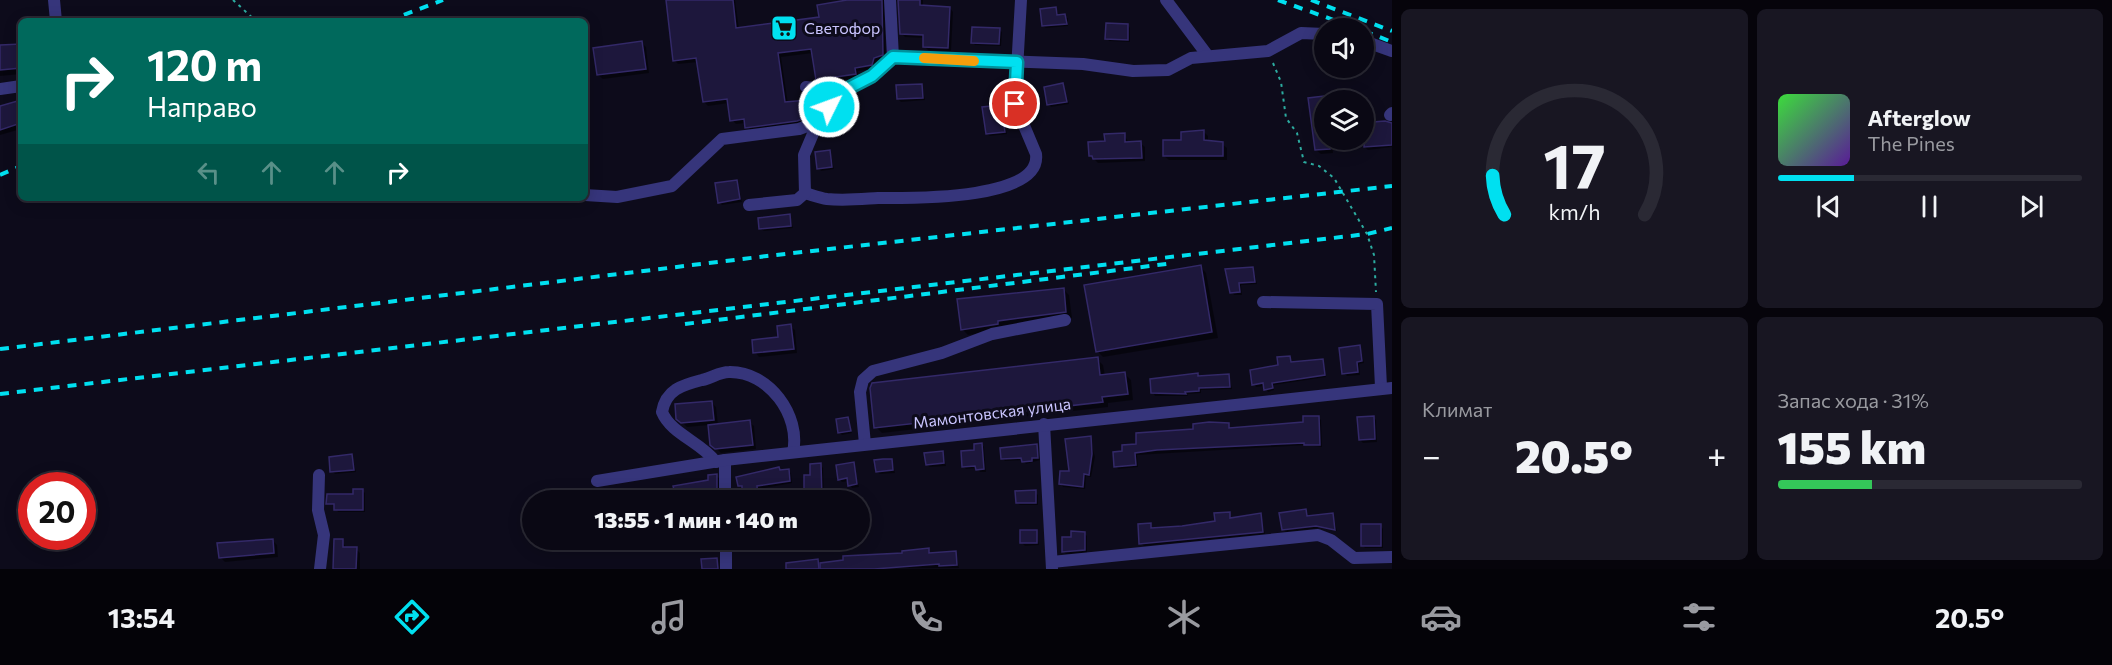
<!DOCTYPE html>
<html lang="ru">
<head>
<meta charset="utf-8">
<style>
  :root { --surface:#0a0814; --page:#181622; --text:#f1f3f6; --muted:#999aa0; --line:#2a2934; --accent:#00e0f0 }
  body { margin:0; font-family:Commissioner,sans-serif; background:var(--page); color:var(--text); height:100vh; display:flex; flex-direction:column; font-size:22px; white-space:nowrap }
  * { box-sizing:border-box; margin:0 }
  p { font-size:20px; color:var(--muted) }
  .icon { flex:none; width:33px; height:33px; fill:none; stroke:currentColor; stroke-width:2; stroke-linecap:round; stroke-linejoin:round }
  .map { position:relative; flex:1; overflow:hidden }
  .side { display:flex; flex-direction:column; gap:9px; padding:9px; background:#06040b; width:720px }
  .side>* { flex:none }
  .banner { position:absolute; left:18px; top:18px; width:570px; height:183px; border-radius:9px; box-shadow:0 3px 15px #0003,0 0 0 2px var(--line); background:#00695c; color:#fff; overflow:hidden }
  .tools { position:absolute; left:1314px; top:18px; display:grid; gap:12px }
  .tools a { display:grid; place-items:center; width:60px; height:60px; border-radius:50%; background:var(--surface); box-shadow:0 3px 15px #0003,0 0 0 2px var(--line); font-size:30px }
  .speed { position:absolute; left:18px; top:472px; display:flex; gap:12px; font-size:30px; font-weight:700; text-align:center }
  .speed>* { display:grid; place-content:center; width:78px; height:78px; border-radius:50%; background:var(--surface); box-shadow:0 3px 15px #0003,0 0 0 2px var(--line); line-height:1 }
  .speed .limit { border:9px solid #d22; background:#fff; color:#111 }
  .pin { position:absolute; display:grid; place-items:center; width:51px; height:51px; color:#fff; margin:-26px; border:3px solid #fff; border-radius:50%; box-shadow:0 2px 6px #0007 }
  .me { position:absolute; width:66px; margin:-33px; rotate:48deg; stroke-linejoin:round; filter:drop-shadow(0 0 4px #0008) }
  .turn { display:flex; align-items:center; gap:21px; height:126px; padding:0 30px; font-size:27px }
  .turn .icon { width:78px; height:78px; stroke-width:2.5 }
  .turn b { display:block; font-size:42px; line-height:51px }
  .lanes { display:flex; align-items:center; height:57px; padding:0 30px; background:#0003; justify-content:center; gap:30px; direction:ltr }
  .lanes .off { opacity:.35 }
  .big { font-size:45px; font-weight:800; line-height:1.1 }
  .side .card { flex:1; display:flex; flex-direction:column; justify-content:center; gap:9px; min-width:0; padding:0 21px; border-radius:9px; background:var(--page) }
  .side .dial { align-items:center; gap:0 }
  .dial svg { height:156px; overflow:visible; fill:none; stroke:var(--line); stroke-width:7; stroke-linecap:round; text-anchor:middle }
  .dial text { fill:var(--text); stroke:none }
  .song { display:flex; align-items:center; gap:18px }
  .cover { width:72px; height:72px; border-radius:9px; background:linear-gradient(135deg,hsl(120 70% 55%),hsl(270 70% 35%)) }
  .played { height:6px; border-radius:3px; background:linear-gradient(90deg,var(--accent) 25%,var(--line) 25%) }
  .keys { display:flex; justify-content:space-around; direction:ltr }
  .heat { display:flex; justify-content:space-between; align-items:center; font-size:33px; direction:ltr }
  .charge { height:9px; border-radius:4px; background:linear-gradient(90deg,#34c759 31%,var(--line) 0) }
  .side .tiles { flex:1; display:grid; gap:9px; grid-template-columns:repeat(2,1fr) }
  .trip { position:absolute; left:522px; top:490px; width:348px; height:60px; border-radius:30px; background:var(--surface); box-shadow:0 3px 15px #0003,0 0 0 2px var(--line); font-weight:800; line-height:60px; text-align:center }
  .menu { display:flex; height:96px; justify-content:space-around; align-items:center; background:#040308; color:var(--muted) }
  .menu .icon { width:42px; height:42px }
  .menu .active { color:var(--accent) }
  .menu b { font-size:27px; color:var(--text) }
  main { display:flex; flex:1; min-height:0 }
  .map>svg:first-child { display:block }
</style>
</head>
<body>
<main>
<div class="map">
<svg width="1392" height="569" viewBox="0 0 1392 569">
  <rect width="100%" height="100%" fill="#0d0b1b"/>
  <g fill="#0007">
    <path d="M667,0H735L739,29L821,18L852,0H884L886,59L878,62L875,69L858,71L859,78L821,83L818,79L813,53L781,57L788,104L808,101L812,105L813,116L806,117V122L751,131L746,123L736,124L732,120L729,103L708,106L704,102L698,62L678,64L674,60Z"/>
    <path d="M901,0H923V7L950,8L953,12L951,51L928,50L924,46L925,38L905,37L902,34Z"/>
    <path d="M1056,9L1059,16L1068,18V26L1046,28L1043,26Z"/>
    <path d="M99,18L102,21H81Z"/>
    <path d="M1128,25L1130,28V42L1109,41L1107,38Z"/>
    <path d="M999,30L1002,32L1001,46L975,45L973,43Z"/>
    <path d="M641,42L646,47L649,73L603,79L598,75Z"/>
    <path d="M21,45V74L0,76V47Z"/>
    <path d="M922,85L925,100L901,102L898,99Z"/>
    <path d="M1063,85L1069,104L1051,107L1049,105Z"/>
    <path d="M1324,97L1327,100H1324V140H1332L1333,153L1321,154L1316,150Z"/>
    <path d="M21,102V129L0,135V108Z"/>
    <path d="M1000,106L1007,134L990,136L987,134Z"/>
    <path d="M1392,123V147L1368,150L1360,143L1359,140H1364V129Z"/>
    <path d="M1204,132L1208,136V142L1222,144L1227,148V160H1169L1164,156L1183,141Z"/>
    <path d="M1124,135L1129,143H1140L1145,147V161L1098,163L1090,155L1106,143Z"/>
    <path d="M830,152L834,169L821,171L819,168Z"/>
    <path d="M737,181L742,202L722,205L719,202Z"/>
    <path d="M790,216L793,228L764,231L761,229Z"/>
    <path d="M1200,266L1206,273L1218,338L1103,357L1097,351Z"/>
    <path d="M1253,268L1257,284L1241,285L1242,295H1234L1228,285L1227,271Z"/>
    <path d="M1063,289L1069,295L1072,318L1003,327V330L968,335L962,329Z"/>
    <path d="M790,326L795,330L797,353L759,357L755,352L780,339Z"/>
    <path d="M1360,347L1364,363L1359,364L1360,375L1347,376L1344,373Z"/>
    <path d="M1290,357L1293,364L1322,361L1326,377L1274,385V390L1268,392L1265,386L1256,387L1254,384Z"/>
    <path d="M1097,359L1103,365L1105,376L1125,374L1131,380L1133,400L1108,403V407L882,433L876,427Z"/>
    <path d="M1197,375L1200,377L1229,376L1232,389L1201,390V393L1187,394L1188,396H1155L1153,393Z"/>
    <path d="M711,402L716,407L718,425L749,422L754,426L756,449L721,453L712,444L709,425L687,427L678,418Z"/>
    <path d="M1318,417L1321,420L1322,447L1306,445L1137,455L1138,467L1118,469L1116,466L1124,452L1138,445L1195,430L1228,424L1231,429L1304,423Z"/>
    <path d="M1373,417L1376,420L1377,442L1363,443L1360,440Z"/>
    <path d="M848,419L852,433L842,435L839,432Z"/>
    <path d="M1090,438L1095,457L1091,477L1086,476L1085,489L1063,487L1061,484L1070,473Z"/>
    <path d="M981,444L984,447L986,472H980L977,468L966,469L964,467Z"/>
    <path d="M1036,446L1040,460L1026,464L1023,460L1005,461L1003,459Z"/>
    <path d="M943,452L946,466L930,467L927,465Z"/>
    <path d="M352,456L356,472L335,474L332,471Z"/>
    <path d="M892,460L895,473L880,474L877,472Z"/>
    <path d="M853,464L859,487L852,488L849,481L842,482L839,479Z"/>
    <path d="M821,465L823,468L824,499H808L806,497Z"/>
    <path d="M779,469L791,473L792,483L759,489V501H744L743,488L739,486Z"/>
    <path d="M716,475L719,478V492L680,498L677,496L710,481Z"/>
    <path d="M362,490L365,493V512H338L335,506L328,503Z"/>
    <path d="M1035,492L1038,495V505H1020L1017,503Z"/>
    <path d="M1305,511L1309,517L1333,515L1337,531L1320,528L1286,532L1283,530Z"/>
    <path d="M1229,513L1232,519L1260,515L1265,534L1144,546L1141,543L1150,524L1153,530L1216,523Z"/>
    <path d="M1381,526L1383,529V548H1365L1362,545Z"/>
    <path d="M1036,531L1039,545L1025,546L1022,543Z"/>
    <path d="M1084,533L1087,536V553L1066,554L1063,551L1073,538Z"/>
    <path d="M272,540L277,545L278,557L225,562L220,557Z"/>
    <path d="M739,540H763V545L742,546Z"/>
    <path d="M342,541L347,549H356L360,553V569H335Z"/>
    <path d="M928,549L931,554L956,553L959,568L801,569L818,561L821,564Z"/>
  </g>
  <g fill="#1d173c" stroke="#332968" stroke-width="1.5">
    <path d="M666,0H733L736,28L819,17L817,5L847,0H882L883,55L874,58L872,65L855,68L856,74L816,80L811,49L778,53L785,102L808,100L810,113L803,114V119L797,121L745,128L744,119L730,121L727,99L703,102L696,58L673,61Z"/>
    <path d="M898,0H920V5L950,7L948,48L923,47V35L900,34Z"/>
    <path d="M1056,7L1057,15L1065,14L1067,24L1042,26L1040,9Z"/>
    <path d="M1106,23L1128,24V40L1105,39Z"/>
    <path d="M972,27L1000,28L999,44L971,43Z"/>
    <path d="M642,41L646,69L597,75L593,48Z"/>
    <path d="M21,44V68L0,70V45Z"/>
    <path d="M1063,83L1067,102L1047,105L1044,87Z"/>
    <path d="M922,84L923,98L897,99L896,85Z"/>
    <path d="M1324,96V140H1328L1330,149L1315,150L1308,98Z"/>
    <path d="M21,100V123L0,130V106Z"/>
    <path d="M1001,105L1005,132L986,134L982,107Z"/>
    <path d="M1385,121L1392,123V145L1364,147V128L1374,127L1373,122Z"/>
    <path d="M1204,130V140L1223,142V156H1163V140H1181V132Z"/>
    <path d="M1125,133V142L1141,141L1142,158L1093,159L1092,156H1089L1088,142L1105,141L1104,134Z"/>
    <path d="M830,150L832,167L817,169L815,152Z"/>
    <path d="M737,180L740,199L718,203L715,183Z"/>
    <path d="M790,214L791,226L759,229L758,218Z"/>
    <path d="M1201,265L1212,332L1096,352L1084,285Z"/>
    <path d="M1253,267L1255,282L1239,283L1240,292L1230,293L1225,269Z"/>
    <path d="M1064,288L1066,312L998,321V324L961,330L957,299Z"/>
    <path d="M791,324L794,349L753,353L752,340L778,337L777,326Z"/>
    <path d="M1360,345L1362,361L1357,362L1358,372L1342,374L1339,348Z"/>
    <path d="M1290,356L1291,362L1323,359L1325,375L1272,383L1273,388L1264,390L1263,383L1252,385L1250,370L1278,365L1277,357Z"/>
    <path d="M1098,357L1100,375L1125,372L1128,394L1102,397L1103,402L874,428L870,388L872,383Z"/>
    <path d="M1198,373V376L1229,374L1230,387L1199,388V391L1185,392L1186,394L1151,393L1150,379Z"/>
    <path d="M712,401L714,420L681,423L676,419L675,404Z"/>
    <path d="M1303,416H1319L1320,445H1304V443L1157,450L1135,453L1136,465L1114,467L1113,452L1122,451V445L1136,444V433L1193,429V424L1209,422L1229,423V428L1303,422Z"/>
    <path d="M1374,416L1375,439L1359,440L1357,417Z"/>
    <path d="M848,417L851,431L838,433L836,419Z"/>
    <path d="M750,420L753,445L715,449L710,445L708,425Z"/>
    <path d="M1091,436L1092,454L1089,475L1084,474L1083,487L1059,484L1060,471H1069L1065,439Z"/>
    <path d="M982,443L984,469L976,470L975,466L962,467L961,451L974,450V444Z"/>
    <path d="M1037,444L1038,458H1032V461L1022,462L1021,458L1001,459L1000,448Z"/>
    <path d="M943,451L944,463L926,465L924,453Z"/>
    <path d="M352,454L354,470L330,472L329,457Z"/>
    <path d="M883,459H892L893,470L876,472L874,460Z"/>
    <path d="M854,462L857,484L848,486L847,478L838,480L836,465Z"/>
    <path d="M821,463L822,497H804V475H810V464Z"/>
    <path d="M779,467L780,470L789,469L790,481L757,486L758,501H742V486H738L736,477Z"/>
    <path d="M717,474V490L676,496L673,486L708,480V475Z"/>
    <path d="M353,489H363V510H334V504H326L327,494H353Z"/>
    <path d="M1036,490V503H1016L1015,491Z"/>
    <path d="M637,491L639,501H607L606,495Z"/>
    <path d="M1306,509L1307,516L1333,513L1335,530L1316,526L1282,530L1279,513Z"/>
    <path d="M1230,512V518L1261,513L1263,532L1139,544L1138,524L1151,523V528L1182,526L1215,521L1214,513Z"/>
    <rect x="1361" y="524" width="20" height="22"/>
    <rect x="1020" y="530" width="17" height="13"/>
    <path d="M1071,531L1085,532V550L1062,552V537H1071Z"/>
    <path d="M273,539L274,553L219,558L217,543Z"/>
    <path d="M334,539H343V547H357L356,569H333Z"/>
    <path d="M929,548V553L956,551L957,565L939,566V564L874,569H820V563L843,560V556L902,553V551Z"/>
    <path d="M717,558L718,569H702L701,559Z"/>
    <path d="M818,559L819,569H786V563Z"/>
  </g>
  <g fill="none" stroke-linecap="round" stroke-linejoin="round">
    <g stroke="#2caca0" stroke-width="2" stroke-dasharray="3 4.5" stroke-linecap="butt">
      <path d="M233,0L256,21"/>
      <path d="M1273,63L1281,82L1286,118L1297,133L1304,162L1319,166L1334,178L1367,234L1374,255L1376,292"/>
    </g>
    <g stroke="#36357b" stroke-width="12">
      <path d="M54,0L56,21"/>
      <path d="M1166,0L1208,56"/>
      <path d="M1364,41L1392,51"/>
      <path d="M893,57L1083,64L1133,71L1168,70L1191,58L1268,51L1301,33L1324,34"/>
      <path d="M806,87L841,92"/>
      <path d="M0,89L21,86"/>
      <path d="M1390,115L1392,113"/>
      <path d="M805,193C812,195 820,198 827,199C844,201 862,199 878,198C908,198 1042,201 1036,154L1015,104L1021,0"/>
      <path d="M585,195L617,197L672,186L722,139L799,129L818,122L841,92L872,76L893,57L890,0"/>
      <path d="M749,205L797,200L805,193L804,155L818,122"/>
      <path d="M1263,302L1377,304L1381,387"/>
      <path d="M1044,424L1052,569"/>
      <path d="M865,444L860,392L863,380L873,371L942,353L992,334L1065,320"/>
      <path d="M725,460V501"/>
      <path d="M716,462C701,442 671,434 662,412C666,389 683,385 702,380C712,378 719,372 729,372C769,371 801,416 793,452"/>
      <path d="M319,475L318,510L324,535L320,569"/>
      <path d="M597,481L725,460L1392,388"/>
      <path d="M726,540V569"/>
      <path d="M1052,562L1318,535L1331,540L1354,558L1392,557"/>
    </g>
    <g stroke="#00e0f0" stroke-width="4" stroke-dasharray="9 8" stroke-linecap="butt">
      <path d="M1278,0L1356,28"/>
      <path d="M1311,0L1392,31"/>
      <path d="M388,21L443,0"/>
      <path d="M1364,31L1392,42"/>
      <path d="M0,175L21,166"/>
      <path d="M685,324L1174,263"/>
      <path d="M0,349L767,256L1392,186"/>
      <path d="M0,394L1367,234L1392,228"/>
    </g>
  </g>
  <g fill="none" stroke-linecap="round" stroke-linejoin="round">
    <defs>
      <path id="route" d="M829,107L841,92L872,76L893,57L1017,62L1015,104"/>
    </defs>
    <use href="#route" stroke="#00929c" stroke-width="15"/>
    <use href="#route" stroke="#00e0f0" stroke-width="10"/>
    <path stroke="#f59e0b" stroke-width="10" d="M924,58L974,61"/>
  </g>
  <defs>
    <symbol id="supermarket-square" viewBox="-11 -11 22 22"><rect x="-9" y="-9" width="18" height="18" rx="4" fill="#00e0f0" stroke="#0d0b1b"/><path d="M-6-5.5h2.5l.6 2H6L4.5 2H-2.5L-4.4-4H-6ZM-1.5 3.2a1.3 1.3 0 1 0 .1 0ZM3 3.2a1.3 1.3 0 1 0 .1 0Z" fill="#111"/></symbol>
  </defs>
  <g fill-rule="evenodd">
    <use href="#supermarket-square" x="769" y="13" width="30" height="30"/>
  </g>
  <g text-anchor="middle" stroke-width="6" stroke-linejoin="round" paint-order="stroke">
    <g font-size="16" fill="#cac5ff" stroke="#0d0b1b" text-anchor="start">
      <text x="804" y="34">Светофор</text>
    </g>
    <g font-size="16" fill="#cac5ff" stroke="#0d0b1b">
      <text transform="translate(992 413) rotate(-7)" y="6">Мамонтовская улица</text>
    </g>
  </g>
</svg>
<div class="tools">
<a><svg class="icon" aria-label="sound" viewBox="0 0 24 24"><path d="M4 9h4l5-4v14l-5-4H4zM17 9q2 3 0 6"/></svg></a>
<a><svg class="icon" aria-label="layers" viewBox="0 0 24 24"><path d="M12 4l9 5-9 5-9-5zM3 14l9 5 9-5"/></svg></a>
</div>
<div class="speed"><div class="limit">20</div></div>
<div class="pin" style="left:1015px;top:104px;background:#d93025"><svg class="icon" aria-label="arrive" viewBox="0 0 24 24"><path d="M6 21V4h12l-3 4 3 4H6"/></svg></div>
<svg class="me" style="left:829px;top:107px" viewBox="-20 -20 40 40"><circle r="17" fill="#00e0f0" stroke="#fff" stroke-width="3"/><path d="M0-11L8 9 0 5-8 9z" fill="#fff"/></svg>
<div class="trip">13:55 · 1 мин · 140 m</div>
<div class="banner">
<div class="turn"><svg class="icon" aria-label="right" viewBox="0 0 24 24"><path d="M7 20v-9h11M14 6l5 5-5 5"/></svg><div><b>120 m</b>Направо</div></div>
<div class="lanes"><svg class="icon off" aria-label="left" viewBox="0 0 24 24"><path d="M17 20v-9H6M10 6l-5 5 5 5"/></svg><svg class="icon off" aria-label="ahead" viewBox="0 0 24 24"><path d="M12 20V5M6 11l6-6 6 6"/></svg><svg class="icon off" aria-label="ahead" viewBox="0 0 24 24"><path d="M12 20V5M6 11l6-6 6 6"/></svg><svg class="icon" aria-label="right" viewBox="0 0 24 24"><path d="M7 20v-9h11M14 6l5 5-5 5"/></svg></div>
</div>
</div>
<section class="side">
<div class="tiles">
<div class="card dial"><svg viewBox="0 0 100 80">
<path d="M14 69A42 42 0 1 1 86 69"/>
<path d="M14 69A42 42 0 0 1 8 49" stroke="#00e0f0"/>
<text x="50" y="56" font-size="32" font-weight="700">17</text>
<text x="50" y="72" font-size="11">km/h</text>
</svg></div>
<div class="card">
<div class="song"><i class="cover"></i><div><b>Afterglow</b><p>The Pines</p></div></div>
<div class="played"></div>
<div class="keys"><svg class="icon" aria-label="previous" viewBox="0 0 24 24"><path d="M18 5L8 12l10 7zM5 5v14"/></svg><svg class="icon" aria-label="pause" viewBox="0 0 24 24"><path d="M8 5v14M16 5v14"/></svg><svg class="icon" aria-label="next" viewBox="0 0 24 24"><path d="M6 5l10 7-10 7zM19 5v14"/></svg></div>
</div>
<div class="card"><p>Климат</p>
<div class="heat"><a>−</a><b class="big">20.5°</b><a>+</a></div>
</div>
<div class="card"><p>Запас хода · 31%</p><b class="big">155 km</b><div class="charge"></div></div>
</div>
</section>
</main>
<nav class="menu">
<b>13:54</b>
<svg class="icon active" aria-label="directions" viewBox="0 0 24 24"><path d="M12 3l9 9-9 9-9-9zM9 14v-3h6M13 9l2 2-2 2"/></svg>
<svg class="icon" aria-label="music" viewBox="0 0 24 24"><path d="M9 18V5l10-2v13"/><circle cx="6" cy="18" r="3"/><circle cx="16" cy="16" r="3"/></svg>
<svg class="icon" aria-label="phone" viewBox="0 0 24 24"><path d="M5 4h4l2 5-3 2q2 4 5 5l2-3 5 2v4C11 20 4 13 5 4z"/></svg>
<svg class="icon" aria-label="climate" viewBox="0 0 24 24"><path d="M12 3v18M4 7l16 10M4 17L20 7"/></svg>
<svg class="icon" aria-label="car" viewBox="0 0 24 24"><path d="M5 17H2v-5l4-1 3-4h7l3 4 3 1v5h-3M9 17h6M6 11h13"/><circle cx="7" cy="17" r="2"/><circle cx="17" cy="17" r="2"/></svg>
<svg class="icon" aria-label="filters" viewBox="0 0 24 24"><path d="M4 7h16M4 17h16"/><circle cx="9" cy="7" r="2"/><circle cx="15" cy="17" r="2"/></svg>
<b>20.5°</b>
</nav>
</body>
</html>
